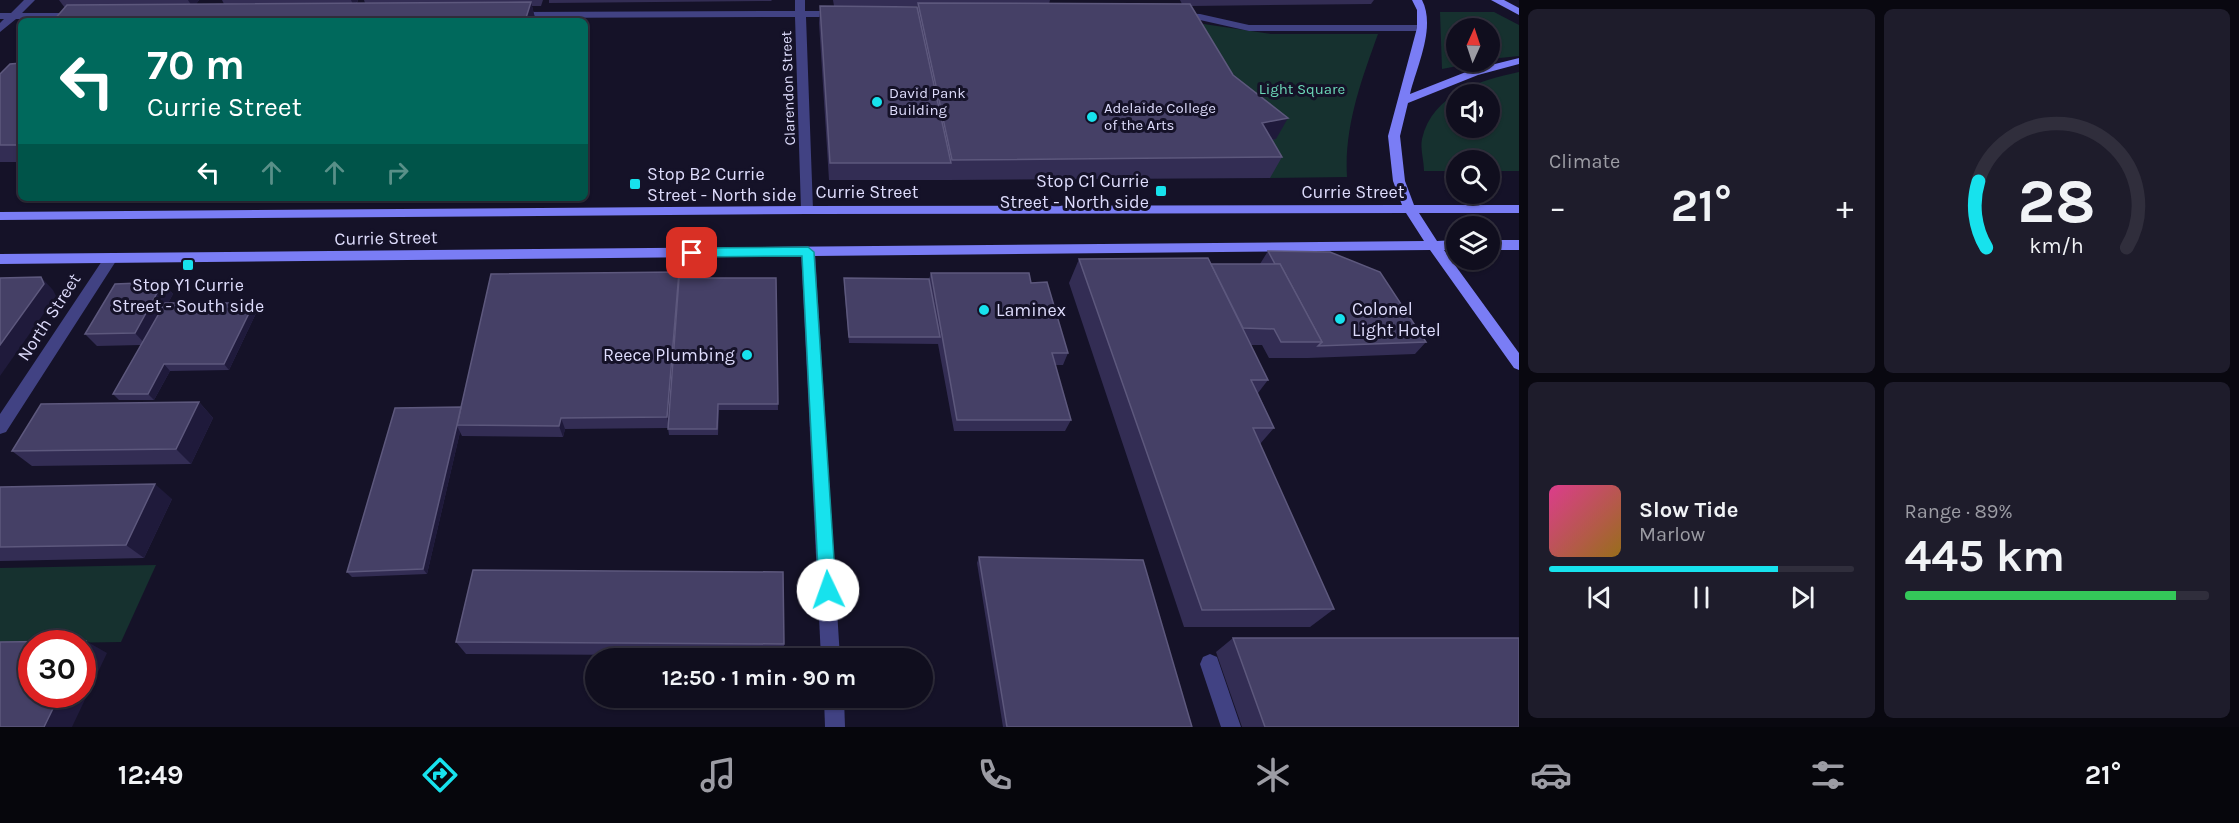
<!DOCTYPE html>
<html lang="en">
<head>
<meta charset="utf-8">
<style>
  :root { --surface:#100e1e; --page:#1e1c2b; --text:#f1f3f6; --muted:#9c9ca4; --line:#302e3c; --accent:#17e2ed }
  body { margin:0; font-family:Karla,sans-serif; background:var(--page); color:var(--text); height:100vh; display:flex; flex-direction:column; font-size:22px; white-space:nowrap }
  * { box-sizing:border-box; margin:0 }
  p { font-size:20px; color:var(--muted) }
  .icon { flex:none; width:33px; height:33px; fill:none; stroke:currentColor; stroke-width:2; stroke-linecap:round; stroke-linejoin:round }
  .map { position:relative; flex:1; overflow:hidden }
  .side { display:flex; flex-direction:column; gap:9px; padding:9px; background:#090810; width:720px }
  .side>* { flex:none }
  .banner { position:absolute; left:18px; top:18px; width:570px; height:183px; border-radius:9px; box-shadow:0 2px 4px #0004,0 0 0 2px var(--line); background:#00695c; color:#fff; overflow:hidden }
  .needle { width:39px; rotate:3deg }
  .controls { position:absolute; left:1446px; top:18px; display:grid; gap:12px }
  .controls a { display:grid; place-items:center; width:54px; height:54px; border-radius:50%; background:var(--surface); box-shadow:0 2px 4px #0004,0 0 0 2px var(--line); font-size:30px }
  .speed { position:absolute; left:18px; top:630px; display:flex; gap:12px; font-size:30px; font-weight:700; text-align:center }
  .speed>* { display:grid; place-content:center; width:78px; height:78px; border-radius:50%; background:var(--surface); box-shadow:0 2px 4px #0004,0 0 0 2px var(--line); line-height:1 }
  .speed .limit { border:9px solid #d22; background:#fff; color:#111 }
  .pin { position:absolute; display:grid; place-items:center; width:51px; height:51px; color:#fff; margin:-26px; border-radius:12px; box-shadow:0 3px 9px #0006 }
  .me { position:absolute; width:66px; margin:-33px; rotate:357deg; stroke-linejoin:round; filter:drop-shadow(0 0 4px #0008) }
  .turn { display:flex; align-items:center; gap:21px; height:126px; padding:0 30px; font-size:27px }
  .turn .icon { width:78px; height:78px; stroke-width:2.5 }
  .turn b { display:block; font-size:42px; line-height:51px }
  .lanes { display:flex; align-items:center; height:57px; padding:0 30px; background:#0003; justify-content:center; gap:30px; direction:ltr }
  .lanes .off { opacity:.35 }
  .big { font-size:45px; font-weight:700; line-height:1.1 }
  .side .tile { flex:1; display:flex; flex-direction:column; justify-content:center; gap:9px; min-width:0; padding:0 21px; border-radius:9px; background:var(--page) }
  .side .dial { align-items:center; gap:0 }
  .dial svg { height:156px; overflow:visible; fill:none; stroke:var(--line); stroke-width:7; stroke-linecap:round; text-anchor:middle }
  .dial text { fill:var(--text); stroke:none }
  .song { display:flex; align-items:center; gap:18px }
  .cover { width:72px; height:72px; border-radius:9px; background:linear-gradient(135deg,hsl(330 70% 55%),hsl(40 70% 35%)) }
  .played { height:6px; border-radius:3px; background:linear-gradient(90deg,var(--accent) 75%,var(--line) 75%) }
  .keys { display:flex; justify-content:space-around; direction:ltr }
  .heat { display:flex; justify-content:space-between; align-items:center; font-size:33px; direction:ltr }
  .charge { height:9px; border-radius:4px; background:linear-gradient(90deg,#34c759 89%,var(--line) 0) }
  .side .tiles { flex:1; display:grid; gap:9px; grid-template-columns:repeat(2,1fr) }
  .trip { position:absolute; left:585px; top:648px; width:348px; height:60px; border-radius:30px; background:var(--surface); box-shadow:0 2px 4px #0004,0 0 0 2px var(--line); font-weight:700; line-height:60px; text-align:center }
  .tabs { display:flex; height:96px; justify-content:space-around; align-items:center; background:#06060c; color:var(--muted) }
  .tabs .icon { width:42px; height:42px }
  .tabs .on { color:var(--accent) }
  .tabs b { font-size:27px; color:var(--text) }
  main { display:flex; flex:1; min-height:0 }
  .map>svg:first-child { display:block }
</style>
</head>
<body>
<main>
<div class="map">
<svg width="1519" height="727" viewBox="0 0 1519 727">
  <rect width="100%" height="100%" fill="#151228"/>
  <g fill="#16312f" fill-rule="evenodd">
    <path d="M1440,12H1494L1519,25V56L1490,59V28H1456V62H1479L1442,69Z"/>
    <path d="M1197,23L1271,34H1378C1361,81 1344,127 1347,177L1270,178L1250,144Z"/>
    <path d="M1519,72V171H1490V160H1456V171H1424C1424,161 1420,148 1422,139C1433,93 1479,81 1519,72ZM1490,94V128H1456V94Z"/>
    <path d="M156,565L121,642L0,644V568Z"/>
  </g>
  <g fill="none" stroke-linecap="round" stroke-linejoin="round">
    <path fill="#414283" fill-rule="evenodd" d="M1178,13L1200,14L1249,25H1422L1427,28L1422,31H1249L1200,20L1174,18V14Z"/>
    <g fill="#414283" fill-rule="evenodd">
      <path d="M24,0H35L22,13H78L83,16L78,19H16L0,32V23L4,19H0V13H11Z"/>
      <path d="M795,0H805V11H840L845,14L840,17H806L813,210L807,214L801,210L795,17L516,18L511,15L516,12L795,11Z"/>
      <path d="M808,247L815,252L840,658H821L801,252Z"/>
      <path d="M111,253L116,255L118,258L116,261L6,432L0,434V414L106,255Z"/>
      <path d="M1210,654L1217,657L1241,727H1221L1200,664L1203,657Z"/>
      <path d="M824,698H844L845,727H825Z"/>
    </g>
    <g fill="#7a7df5" fill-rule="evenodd">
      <path d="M1412,0H1422C1436,27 1417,66 1410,94L1471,70L1519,58V64L1478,75L1408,103L1400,136L1405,181L1414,205H1519V213H1419L1437,241L1456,240V250H1444L1519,353V370L1514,368L1430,250L0,264V254L1424,241L1406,213L807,214L0,220V212L807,206L1402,205L1393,181L1388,136L1417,28V10Z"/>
      <path d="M1491,0H1504L1519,8V15Z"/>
      <rect x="1490" y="240" width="29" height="10"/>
    </g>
  </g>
  <g fill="#332d54">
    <path d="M59,0H199L196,4H224L222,0H358L357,3H365L364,0H543L541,6H532L535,18L534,21H53L65,8Z"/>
    <path d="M549,0H772L771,1L549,3Z"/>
    <path d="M833,0H1050L1049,4H1182L1180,0H1374L1371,4L1191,6L1233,75L1276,139L1271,140L1282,157L1270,178L947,180H829L819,23L820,6L917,7L918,6H834Z"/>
    <path d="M21,63V162H0V74Z"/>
    <path d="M1268,251L1426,342L1415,354L1308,358H1269L1262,345H1251L1268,380L1258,393L1274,428L1260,444L1334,609L1310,627H1184L1069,283L1079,259L1211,264H1260Z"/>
    <path d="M679,272V278H776L778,410H719L718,435H669L668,428L565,429L563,437L462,436L460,432L427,574L352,577L347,572L461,407Z"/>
    <path d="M931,273L1031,283L1068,353L1063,365H1055L1071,420L1065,431H954L938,344L849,343L844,285V278L929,279Z"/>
    <path d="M163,282L173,294L168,303L258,309L229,370L170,371L154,400H119L113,394L141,345L97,346L85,334Z"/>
    <path d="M199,402L213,418L191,464L32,466L12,451Z"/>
    <path d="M0,487L172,499L144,558L0,561Z"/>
    <path d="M979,557L1192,727H1003L977,563Z"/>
    <path d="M1233,638H1343L1519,727H1242L1216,652Z"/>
    <path d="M456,642L784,644V656L466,654Z"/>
  </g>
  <g fill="#1f1a3b">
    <path d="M188,0H199L193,8Z"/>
    <path d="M351,0H358L354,7Z"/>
    <path d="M531,2L535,18L534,21H525Z"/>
    <path d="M1288,118L1276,139L1250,144L1262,123Z"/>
    <path d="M679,272L680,284L669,428L667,417Z"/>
    <path d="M41,277L53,290L56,296L0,376V345Z"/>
    <path d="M163,282L173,294L146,345L135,333Z"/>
    <path d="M254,303L258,309L229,370L224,364Z"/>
    <path d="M164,364L170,371L154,400L148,394Z"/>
    <path d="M199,402L213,418L191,464L176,449Z"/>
    <path d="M561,418L565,429L563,437L559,426Z"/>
    <path d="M457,426L460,432L427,574L423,569Z"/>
    <path d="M155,484L172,499L144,558L126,545Z"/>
    <path d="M86,641L107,653L72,727H44L60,694H82V649Z"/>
  </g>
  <g fill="#454066" stroke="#5d587d" stroke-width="1.5">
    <path d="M531,2L525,21H53L67,5Z"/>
    <path d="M918,3L1190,4L1233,75L1288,118L1262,123L1282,157L952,160Z"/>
    <path d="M820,6L917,7L951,163H830Z"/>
    <path d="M21,63V145H0V74L10,64Z"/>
    <path d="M1268,251L1330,252L1380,272L1426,342L1318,346L1322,342L1280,264H1275Z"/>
    <path d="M1208,258L1268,380H1251L1274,428H1253L1334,609L1202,610L1079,259Z"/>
    <path d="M1211,264H1280L1322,342H1281L1274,329L1243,328Z"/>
    <path d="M679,272L667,417L561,418L559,426L457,425L491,274Z"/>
    <path d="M931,273H1029L1031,283L1047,282L1068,353H1052L1071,420H957Z"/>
    <path d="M41,277L44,284L0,345V278Z"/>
    <path d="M679,278H776L778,404H718L717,429H668Z"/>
    <path d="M844,278L929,279L940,337H849Z"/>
    <path d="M163,282L135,333L85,334L115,284Z"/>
    <path d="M165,303H254L224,364H164L148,394H113Z"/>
    <path d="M199,402L176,449L12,451L41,404Z"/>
    <path d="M461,407L457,425L423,569L347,572L395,408Z"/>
    <path d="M155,484L126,545L0,547V487Z"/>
    <path d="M979,557L1143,560L1192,727H1007Z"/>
    <path d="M473,570L783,572L784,644L456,642Z"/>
    <path d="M1233,638H1519V727H1265Z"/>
    <path d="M86,641L82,649V644H32V694H60L44,727H0V642Z"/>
  </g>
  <path fill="#17e2ed" stroke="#0f939a" stroke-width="1.5" d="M808,247L814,252L836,590L833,596L828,598L822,596L819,590L802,256L692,257L686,253L692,248Z"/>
  <g fill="#17e2ed" stroke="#151228" stroke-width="2">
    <circle cx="877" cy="102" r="6"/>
    <circle cx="1092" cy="117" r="6"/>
    <rect x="629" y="178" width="12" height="12" rx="3"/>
    <rect x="1155" y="185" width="12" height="12" rx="3"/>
    <rect x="182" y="259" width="12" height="12" rx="3"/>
    <circle cx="984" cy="310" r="6"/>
    <circle cx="1340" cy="319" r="6"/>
    <circle cx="747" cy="355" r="6"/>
  </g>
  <g text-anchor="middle" stroke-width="6" stroke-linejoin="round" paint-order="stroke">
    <g font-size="15" fill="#dedcfc" stroke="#151228">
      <text transform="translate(788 88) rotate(-92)" y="5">Clarendon Street</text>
    </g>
    <g font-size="15" fill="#6cd8b8" stroke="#151228">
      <text x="1302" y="94">Light Square</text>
    </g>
    <g font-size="15" fill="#dedcfc" stroke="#151228" text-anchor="start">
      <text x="889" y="98">David Pank<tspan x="889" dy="17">Building</tspan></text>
      <text x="1104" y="113">Adelaide College<tspan x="1104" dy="17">of the Arts</tspan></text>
    </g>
    <g font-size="18" fill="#dedcfc" stroke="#151228" text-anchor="start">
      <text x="647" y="180">Stop B2 Currie<tspan x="647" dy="21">Street - North side</tspan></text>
      <text x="1149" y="187" text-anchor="end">Stop C1 Currie<tspan x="1149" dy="21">Street - North side</tspan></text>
      <text x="188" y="291" text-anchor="middle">Stop Y1 Currie<tspan x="188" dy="21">Street - South side</tspan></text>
      <text x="1352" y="315">Colonel<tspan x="1352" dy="21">Light Hotel</tspan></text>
      <text x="996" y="316">Laminex</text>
      <text x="735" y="361" text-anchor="end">Reece Plumbing</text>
    </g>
    <g font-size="18" fill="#dedcfc" stroke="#151228">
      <text x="867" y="198">Currie Street</text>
      <text x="1353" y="198">Currie Street</text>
      <text transform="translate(386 238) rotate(-1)" y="6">Currie Street</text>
      <text transform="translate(49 317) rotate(-57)" y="6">North Street</text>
    </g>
  </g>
</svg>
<div class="controls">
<a><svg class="needle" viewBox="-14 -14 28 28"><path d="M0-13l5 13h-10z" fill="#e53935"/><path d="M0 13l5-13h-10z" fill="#9c9ca4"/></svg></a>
<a><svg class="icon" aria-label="sound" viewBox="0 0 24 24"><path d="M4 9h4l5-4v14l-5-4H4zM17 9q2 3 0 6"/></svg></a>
<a><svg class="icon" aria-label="search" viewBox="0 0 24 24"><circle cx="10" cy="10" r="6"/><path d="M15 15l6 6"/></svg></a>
<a><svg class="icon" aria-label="layers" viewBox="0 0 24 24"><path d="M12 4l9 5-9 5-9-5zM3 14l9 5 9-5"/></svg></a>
</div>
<div class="speed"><div class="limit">30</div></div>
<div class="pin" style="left:692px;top:253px;background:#d93025"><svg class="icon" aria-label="arrive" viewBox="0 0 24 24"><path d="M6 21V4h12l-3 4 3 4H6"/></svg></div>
<svg class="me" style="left:828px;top:590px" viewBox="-20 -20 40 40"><circle r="19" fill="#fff"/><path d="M0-13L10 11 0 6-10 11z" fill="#17e2ed"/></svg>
<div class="trip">12:50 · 1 min · 90 m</div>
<div class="banner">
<div class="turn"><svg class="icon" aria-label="left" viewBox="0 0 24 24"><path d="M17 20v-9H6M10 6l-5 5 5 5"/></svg><div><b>70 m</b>Currie Street</div></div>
<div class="lanes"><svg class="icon" aria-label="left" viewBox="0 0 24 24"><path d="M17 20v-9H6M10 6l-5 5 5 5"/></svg><svg class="icon off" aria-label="ahead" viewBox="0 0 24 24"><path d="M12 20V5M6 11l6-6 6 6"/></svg><svg class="icon off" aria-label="ahead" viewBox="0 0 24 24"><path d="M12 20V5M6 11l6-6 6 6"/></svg><svg class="icon off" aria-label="right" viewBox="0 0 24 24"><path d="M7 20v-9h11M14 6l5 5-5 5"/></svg></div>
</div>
</div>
<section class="side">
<div class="tiles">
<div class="tile"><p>Climate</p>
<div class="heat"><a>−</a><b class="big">21°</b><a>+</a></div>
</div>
<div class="tile dial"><svg viewBox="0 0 100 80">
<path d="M14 69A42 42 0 1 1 86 69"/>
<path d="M14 69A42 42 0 0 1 10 35" stroke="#17e2ed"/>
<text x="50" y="56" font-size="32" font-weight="700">28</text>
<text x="50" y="72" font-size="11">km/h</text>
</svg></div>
<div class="tile">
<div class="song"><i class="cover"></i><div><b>Slow Tide</b><p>Marlow</p></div></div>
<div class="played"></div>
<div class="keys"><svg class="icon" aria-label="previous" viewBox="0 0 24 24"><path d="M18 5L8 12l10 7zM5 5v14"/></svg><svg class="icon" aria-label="pause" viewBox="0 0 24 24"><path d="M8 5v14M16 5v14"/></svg><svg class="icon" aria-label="next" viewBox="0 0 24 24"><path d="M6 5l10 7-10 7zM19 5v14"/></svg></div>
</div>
<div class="tile"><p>Range · 89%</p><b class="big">445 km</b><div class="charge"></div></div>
</div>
</section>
</main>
<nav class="tabs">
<b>12:49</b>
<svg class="icon on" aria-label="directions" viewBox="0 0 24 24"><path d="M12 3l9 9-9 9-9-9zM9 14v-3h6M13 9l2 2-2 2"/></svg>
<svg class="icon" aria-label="music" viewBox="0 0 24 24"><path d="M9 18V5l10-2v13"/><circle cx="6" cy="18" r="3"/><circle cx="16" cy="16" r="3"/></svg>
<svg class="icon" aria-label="phone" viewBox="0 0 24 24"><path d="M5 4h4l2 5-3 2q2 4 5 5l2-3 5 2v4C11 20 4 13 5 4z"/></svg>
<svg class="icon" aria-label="climate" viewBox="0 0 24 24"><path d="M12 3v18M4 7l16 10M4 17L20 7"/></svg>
<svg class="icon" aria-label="car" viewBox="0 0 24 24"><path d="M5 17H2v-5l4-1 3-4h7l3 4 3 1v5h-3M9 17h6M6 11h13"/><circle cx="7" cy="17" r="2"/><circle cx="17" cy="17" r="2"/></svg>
<svg class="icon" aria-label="filters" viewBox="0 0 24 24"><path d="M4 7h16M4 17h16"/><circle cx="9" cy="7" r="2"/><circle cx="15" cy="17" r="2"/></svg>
<b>21°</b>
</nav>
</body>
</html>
